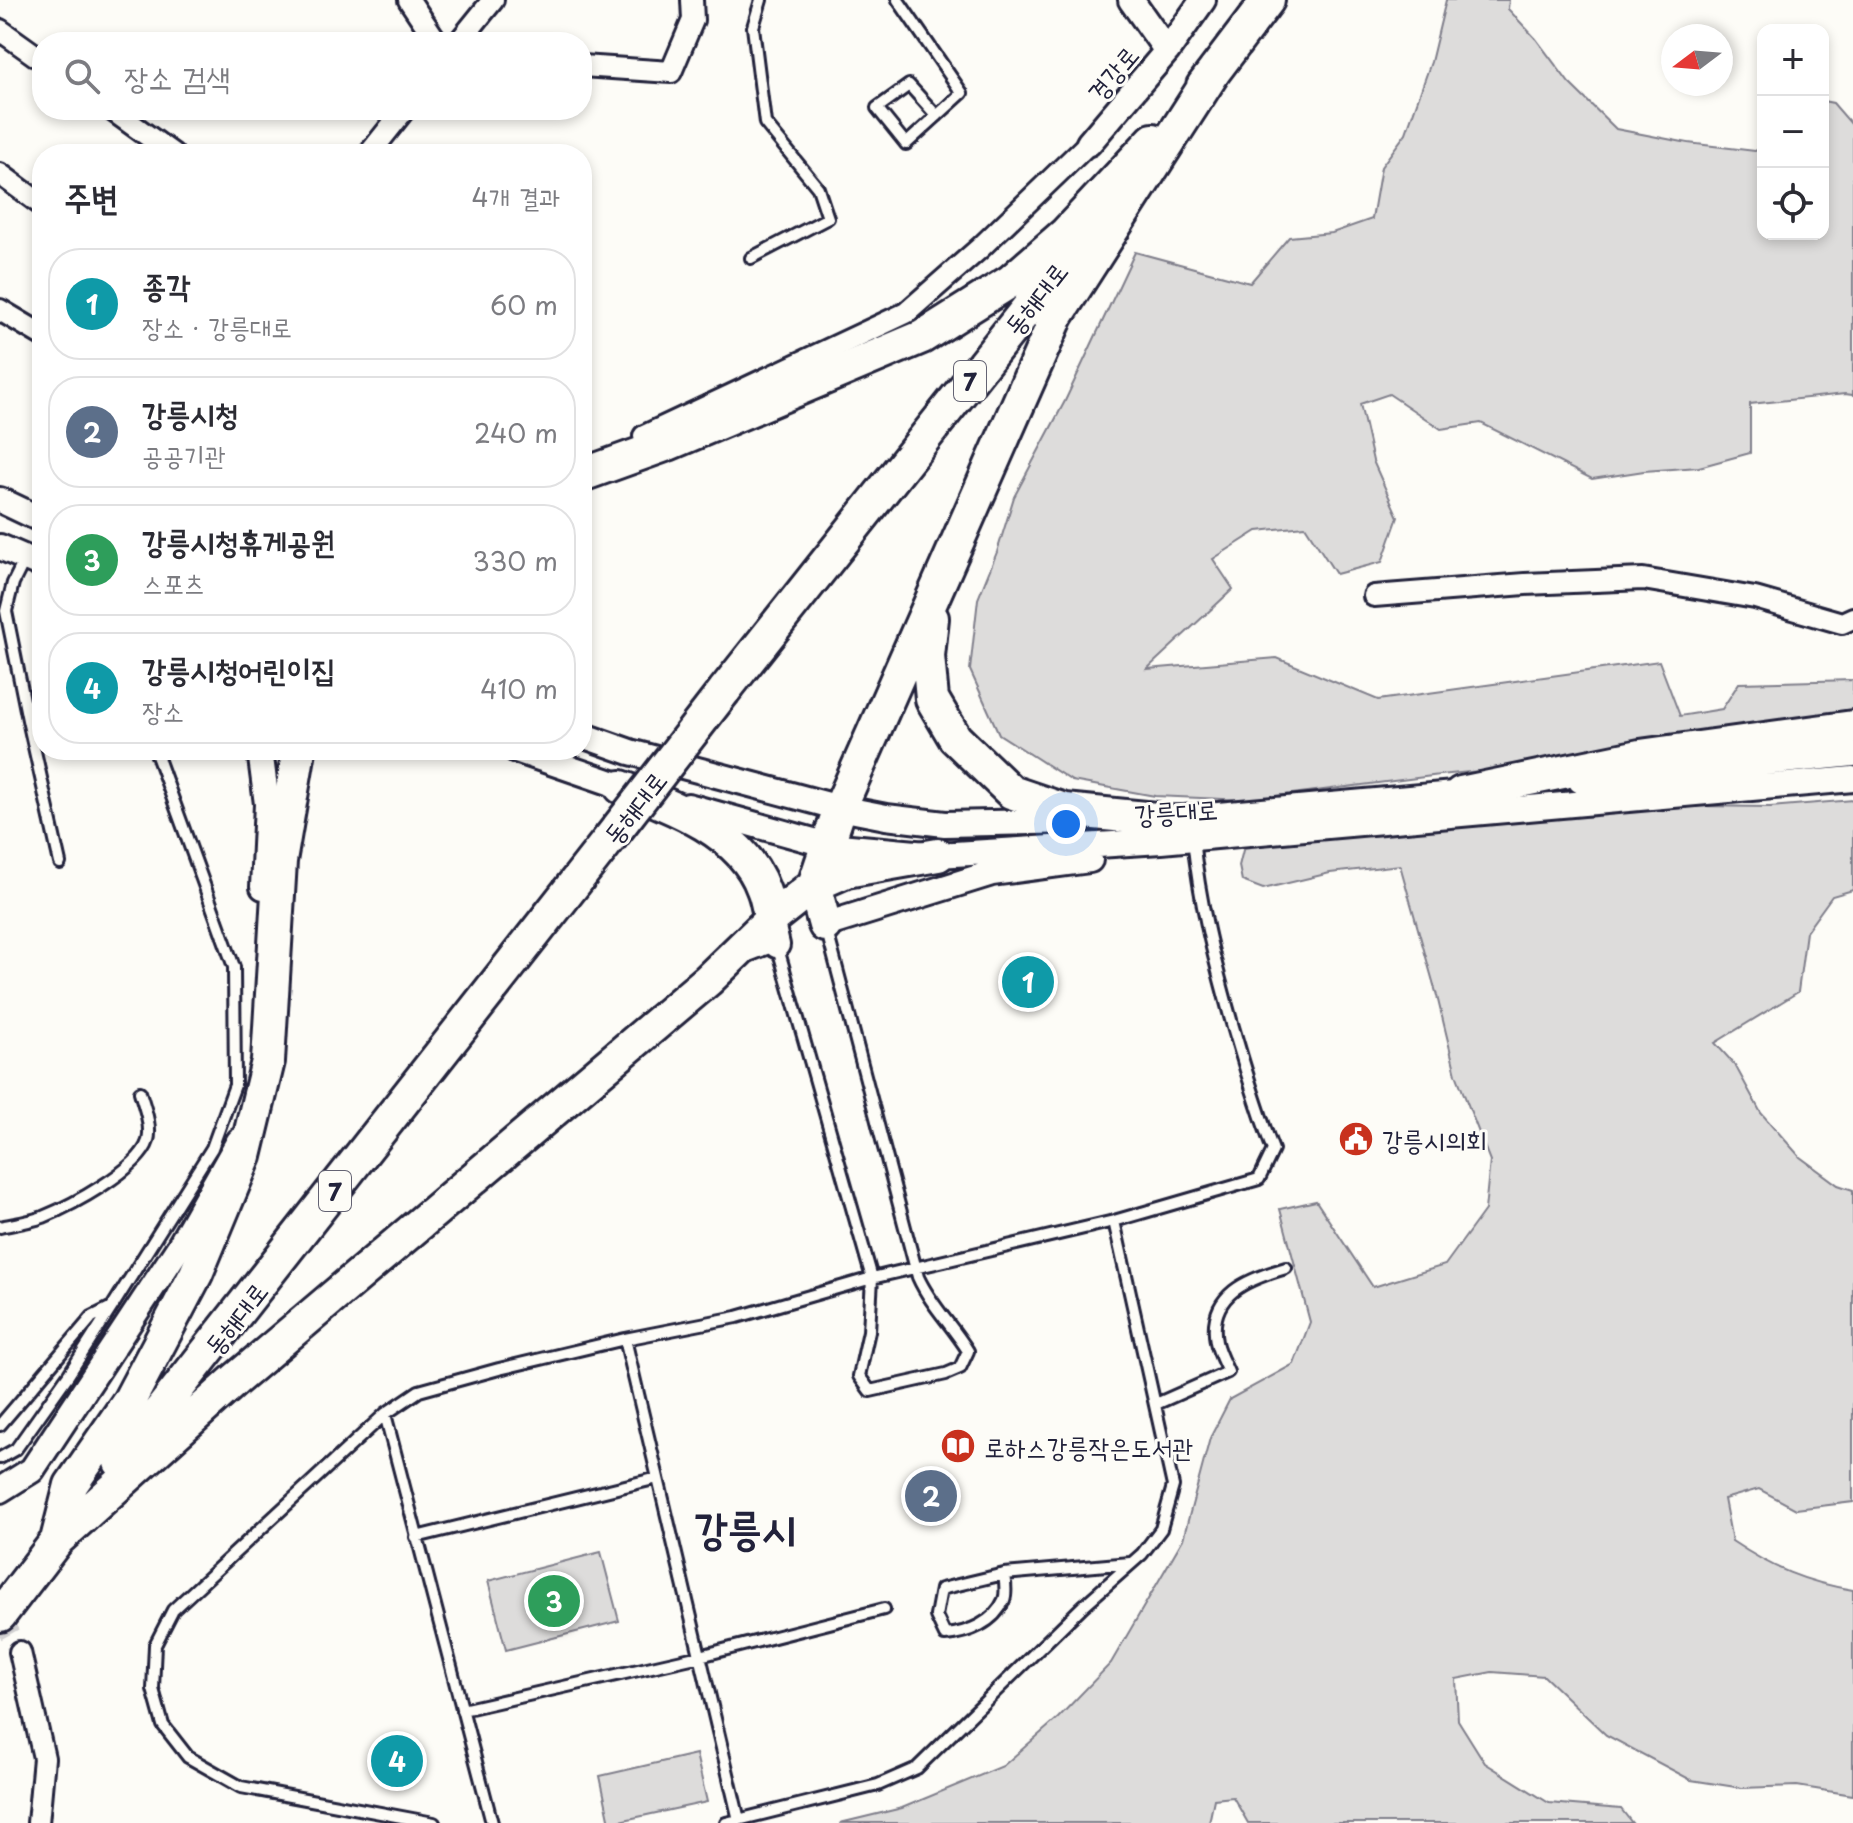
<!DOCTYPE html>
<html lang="ko">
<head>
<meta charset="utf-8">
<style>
	:root { --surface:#fff; --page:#f7f7f7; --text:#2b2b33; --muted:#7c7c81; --line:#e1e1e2; --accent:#c8321e }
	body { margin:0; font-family:"Playpen Sans","Poor Story",sans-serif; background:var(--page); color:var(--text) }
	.controls { position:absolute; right:24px; top:24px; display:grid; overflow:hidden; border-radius:16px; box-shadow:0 4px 12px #0003 }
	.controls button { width:72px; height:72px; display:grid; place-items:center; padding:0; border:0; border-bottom:2px solid var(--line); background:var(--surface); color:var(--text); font:40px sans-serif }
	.compass { position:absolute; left:1661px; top:24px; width:72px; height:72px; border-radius:50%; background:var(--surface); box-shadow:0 4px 12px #0003; rotate:254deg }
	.you { position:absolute; left:1066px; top:824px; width:28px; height:28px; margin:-20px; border:6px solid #fff; border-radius:50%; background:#1a73e8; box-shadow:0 0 0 12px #1a73e833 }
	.badge { display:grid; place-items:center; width:52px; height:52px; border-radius:50%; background:var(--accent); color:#fff; font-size:26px; font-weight:700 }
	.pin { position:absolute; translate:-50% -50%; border:4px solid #fff; box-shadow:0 2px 8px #0006 }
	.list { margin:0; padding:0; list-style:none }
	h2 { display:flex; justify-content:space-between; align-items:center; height:104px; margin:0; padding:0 32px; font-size:34px }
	h2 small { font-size:26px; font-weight:400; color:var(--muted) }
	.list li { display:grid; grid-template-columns:52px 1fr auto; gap:24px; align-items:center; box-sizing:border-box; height:112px; margin:0 16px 16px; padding:0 16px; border:2px solid var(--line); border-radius:32px }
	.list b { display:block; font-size:30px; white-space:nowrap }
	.list p { margin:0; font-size:26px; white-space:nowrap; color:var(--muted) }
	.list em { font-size:26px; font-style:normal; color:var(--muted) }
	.icon { flex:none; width:44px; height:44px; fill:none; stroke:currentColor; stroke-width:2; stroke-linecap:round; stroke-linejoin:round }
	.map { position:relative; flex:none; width:1853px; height:1823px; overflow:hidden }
	.search { position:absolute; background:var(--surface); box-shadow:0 4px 12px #0003; left:32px; top:32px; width:560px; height:88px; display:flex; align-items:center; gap:20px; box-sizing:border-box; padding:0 28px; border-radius:32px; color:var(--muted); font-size:30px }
	.panel { position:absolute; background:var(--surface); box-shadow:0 4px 12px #0003; left:32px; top:144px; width:560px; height:616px; border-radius:32px }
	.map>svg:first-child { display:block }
	.green { fill:#dddcdb; stroke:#807f8b; stroke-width:2 }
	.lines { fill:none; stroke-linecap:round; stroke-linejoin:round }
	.minor-tunnel { stroke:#d1d0d1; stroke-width:20; stroke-dasharray:20 10; stroke-linecap:butt }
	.service-casing { stroke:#22223b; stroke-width:16 }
	.minor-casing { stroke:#22223b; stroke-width:26 }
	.tertiary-casing { stroke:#22223b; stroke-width:30 }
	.primary-casing { stroke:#22223b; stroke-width:38 }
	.trunk-casing { stroke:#22223b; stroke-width:38 }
	.service { stroke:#fdfcf7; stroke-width:10 }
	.minor { stroke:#fdfcf7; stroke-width:20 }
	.tertiary { stroke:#fdfcf7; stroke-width:24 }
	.primary { stroke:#fdfcf7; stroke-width:32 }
	.trunk { stroke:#fdfcf7; stroke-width:32 }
	.primary-bridge-casing { stroke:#22223b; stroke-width:38; stroke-linecap:butt }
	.primary-bridge { stroke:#fdfcf7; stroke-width:32 }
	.labels { text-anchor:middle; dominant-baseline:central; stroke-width:6; stroke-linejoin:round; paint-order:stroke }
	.shield { fill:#fdfcf7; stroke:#646373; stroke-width:2 }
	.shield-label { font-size:24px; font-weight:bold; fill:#22223b }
	.street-label { font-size:26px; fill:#22223b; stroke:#fdfcf7 }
	.poi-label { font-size:26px; fill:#22223b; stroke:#fdfcf7; text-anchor:start }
	.town-label { font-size:42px; font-weight:bold; fill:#22223b; stroke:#fdfcf7 }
</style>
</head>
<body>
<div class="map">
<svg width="1853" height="1823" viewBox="0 0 1853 1823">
	<rect width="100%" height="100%" fill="#fdfcf7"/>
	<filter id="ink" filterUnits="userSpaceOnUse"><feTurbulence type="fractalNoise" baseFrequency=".0125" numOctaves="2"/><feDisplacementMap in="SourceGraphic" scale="16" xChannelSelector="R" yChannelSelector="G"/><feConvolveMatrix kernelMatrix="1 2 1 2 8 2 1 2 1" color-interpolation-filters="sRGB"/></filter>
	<g filter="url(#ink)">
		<path class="green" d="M1446 0H1509L1508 9 1536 39 1569 83 1616 129 1688 143 1755 151 1763 146V234H1823V101L1833 103 1853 126V395L1845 394 1750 404V453L1699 467 1644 471 1592 479 1481 423 1441 429 1389 394 1360 404 1373 461 1398 517 1382 562 1336 574 1305 526 1257 531 1213 559 1233 589 1147 669 1277 658 1378 700 1659 661 1680 716 1722 709 1739 683 1853 680V722L1739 745 1440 775 1246 800 1155 796 1072 781 999 734 970 670 978 599 997 552 1014 497 1065 401 1135 252 1250 283 1289 237 1332 233 1372 219 1381 167 1406 133 1431 62Z
			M1853 800V890L1832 896 1806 932 1798 992 1715 1043 1735 1065 1761 1113 1800 1157 1838 1185 1853 1190V1502L1796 1509 1759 1489 1724 1499 1732 1541C1772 1568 1805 1582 1853 1590V1795L1797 1786 1742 1788 1691 1780 1606 1735 1544 1676 1492 1672 1456 1679 1458 1720 1485 1763 1549 1803 1621 1809 1632 1823H1248L1233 1797 1214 1799 1209 1823H840L902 1808 1003 1766 1058 1718 1111 1663 1183 1539 1210 1438 1230 1399 1294 1364 1310 1322 1280 1209 1316 1201 1373 1287 1445 1265 1485 1210 1490 1161 1456 1074 1437 996 1400 865 1330 873 1263 889 1242 881 1239 866 1247 834 1622 805 1770 807Z
			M601 1552 619 1621 506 1650 488 1581Z
			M696 1754 707 1802 610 1823 600 1776Z"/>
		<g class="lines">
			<path class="minor-tunnel" d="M0 1617 20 1652"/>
			<g class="service-casing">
				<path id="service" d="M898 0 962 93 906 144 877 108 909 85 937 116
					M751 258 828 218 818 188 765 123 753 27 761 0
					M25 559 13 583 6 611 28 720 60 863
					M751 955 777 945 872 1278 869 1331 859 1376 870 1391 946 1374 960 1368 968 1351C952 1325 930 1304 918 1277L827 931
					M0 1227C14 1224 29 1222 43 1217 70 1206 139 1170 148 1141 152 1126 144 1106 140 1092
					M625 1339 739 1820
					M1156 1404 1228 1372C1224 1363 1218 1352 1216 1342 1207 1294 1248 1279 1286 1268
					M385 1414 492 1823
					M0 1425 92 1317 112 1307 212 1148 235 1085 234 967 155 750
					M0 1458 16 1449 69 1374 112 1307
					M416 1537 658 1478
					M1004 1574C1005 1582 1007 1593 1004 1600 994 1623 968 1633 945 1635L936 1616 941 1589 1004 1574 1130 1563
					M462 1710 700 1656 884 1609
					M434 1823 241 1787 188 1757 163 1725 153 1689 155 1645 173 1610 385 1414 419 1391 499 1369 625 1339 737 1317 872 1278 1114 1221 1259 1179 1273 1150C1256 1107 1244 1064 1231 1020 1214 959 1199 901 1193 838
					M726 1823 878 1785 917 1768 1083 1606 1142 1554 1161 1529 1173 1486 1114 1221"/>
			</g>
			<g class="minor-casing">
				<path id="minor" d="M409 0 437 42
					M0 30 42 60
					M459 42 493 0
					M582 66 671 72 693 20 692 0
					M112 110 173 154
					M369 154 404 110
					M0 174 42 205
					M0 310 42 335
					M644 436 906 313 980 248 1089 143
					M1374 596 1525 584 1643 579 1755 598 1842 623 1853 618
					M20 1652 44 1758 38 1823"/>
			</g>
			<g class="tertiary-casing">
				<path id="tertiary" d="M1131 0 1167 51
					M1089 143 1167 51 1203 0
					M0 500 42 520
					M0 547 42 565
					M582 735 630 752 840 808 886 817 945 824 1078 821
					M260 750 267 804 263 887
					M516 750 638 792
					M1581 781 1853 754
					M688 806 828 845 938 855 1161 841 1853 779
					M1138 819 1185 818 1476 792
					M771 919 777 945
					M825 925 992 873 1090 860
					M0 1490 32 1470 179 1247 239 1141"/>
			</g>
			<g class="primary-casing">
				<path id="primary" d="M1203 86 1268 0
					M582 475 668 444 922 337 1011 281 1066 233 1153 140
					M932 618 928 656 932 699 955 738 1011 792 1064 810 1156 819
					M724 691 1092 227
					M621 787C672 806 743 832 763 889 767 898 768 909 771 919
					M825 925 814 885 846 871 938 855
					M120 1462 610 838
					M57 1540 235 1380 708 980 771 919 814 885 840 808 1057 316 1215 70
					M57 1540 71 1485 129 1401 196 1274 245 1156 268 1061 280 861 299 750
					M0 1615 68 1526"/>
			</g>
			<g class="trunk-casing">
				<path id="trunk" d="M1461 793 1640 756 1853 727"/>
			</g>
			<use href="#service" class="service"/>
			<use href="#minor" class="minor"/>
			<use href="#tertiary" class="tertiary"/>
			<use href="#primary" class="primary"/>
			<use href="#trunk" class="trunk"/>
			<g class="primary-bridge-casing">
				<path id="primary-bridge" d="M610 838 724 691"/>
			</g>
			<use href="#primary-bridge" class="primary-bridge"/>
		</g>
	</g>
	<defs>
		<g id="civic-disc" transform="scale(1.8)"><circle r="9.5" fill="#c8321e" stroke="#fdfcf7"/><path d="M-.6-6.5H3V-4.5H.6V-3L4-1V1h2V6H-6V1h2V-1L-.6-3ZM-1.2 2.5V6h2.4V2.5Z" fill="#fff"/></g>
		<g id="library-disc" transform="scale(1.8)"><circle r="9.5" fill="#c8321e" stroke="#fdfcf7"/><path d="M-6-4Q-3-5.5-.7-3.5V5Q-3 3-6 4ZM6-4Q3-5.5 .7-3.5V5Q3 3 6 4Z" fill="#fff"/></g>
	</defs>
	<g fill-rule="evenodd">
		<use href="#civic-disc" x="1356" y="1139"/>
		<use href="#library-disc" x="958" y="1446"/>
	</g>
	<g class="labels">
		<g class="shield">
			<rect x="954" y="361" width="32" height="40" rx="6"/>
			<rect x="319" y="1171" width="32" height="40" rx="6"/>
		</g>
		<g class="shield-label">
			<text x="970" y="381">7</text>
			<text x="335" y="1191">7</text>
		</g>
		<g class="street-label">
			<text transform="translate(1112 73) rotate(-50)">경강로</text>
			<text transform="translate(1035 298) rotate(-52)">동해대로</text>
			<text transform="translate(634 807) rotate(-52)">동해대로</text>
			<text transform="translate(1176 811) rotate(-4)">강릉대로</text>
			<text transform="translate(235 1318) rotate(-52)">동해대로</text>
		</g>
		<g class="poi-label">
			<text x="1382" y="1139">강릉시의회</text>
			<text x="984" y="1446">로하스강릉작은도서관</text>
		</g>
		<g class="town-label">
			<text x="745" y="1526">강릉시</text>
		</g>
	</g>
</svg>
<div class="controls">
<button>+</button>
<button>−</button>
<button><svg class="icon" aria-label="locate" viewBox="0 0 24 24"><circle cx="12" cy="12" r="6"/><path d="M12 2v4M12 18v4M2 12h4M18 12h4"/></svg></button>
</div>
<svg class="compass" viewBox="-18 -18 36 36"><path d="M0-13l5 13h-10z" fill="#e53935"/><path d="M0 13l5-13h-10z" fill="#7c7c81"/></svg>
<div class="you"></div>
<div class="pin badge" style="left:1028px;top:982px;background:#0f9aa8">1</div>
<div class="pin badge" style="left:931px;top:1496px;background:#5c6f8a">2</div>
<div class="pin badge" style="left:554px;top:1601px;background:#2e9e5b">3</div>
<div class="pin badge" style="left:397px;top:1761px;background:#0f9aa8">4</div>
<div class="search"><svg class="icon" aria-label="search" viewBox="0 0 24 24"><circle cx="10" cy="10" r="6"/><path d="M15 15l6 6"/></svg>장소 검색</div>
<section class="panel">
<h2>주변<small>4개 결과</small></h2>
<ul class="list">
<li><span class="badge" style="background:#0f9aa8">1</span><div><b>종각</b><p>장소 · 강릉대로</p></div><em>60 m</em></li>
<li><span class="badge" style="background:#5c6f8a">2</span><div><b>강릉시청</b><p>공공기관</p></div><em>240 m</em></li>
<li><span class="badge" style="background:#2e9e5b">3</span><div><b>강릉시청휴게공원</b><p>스포츠</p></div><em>330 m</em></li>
<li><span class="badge" style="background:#0f9aa8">4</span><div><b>강릉시청어린이집</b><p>장소</p></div><em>410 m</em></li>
</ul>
</section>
</div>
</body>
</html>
